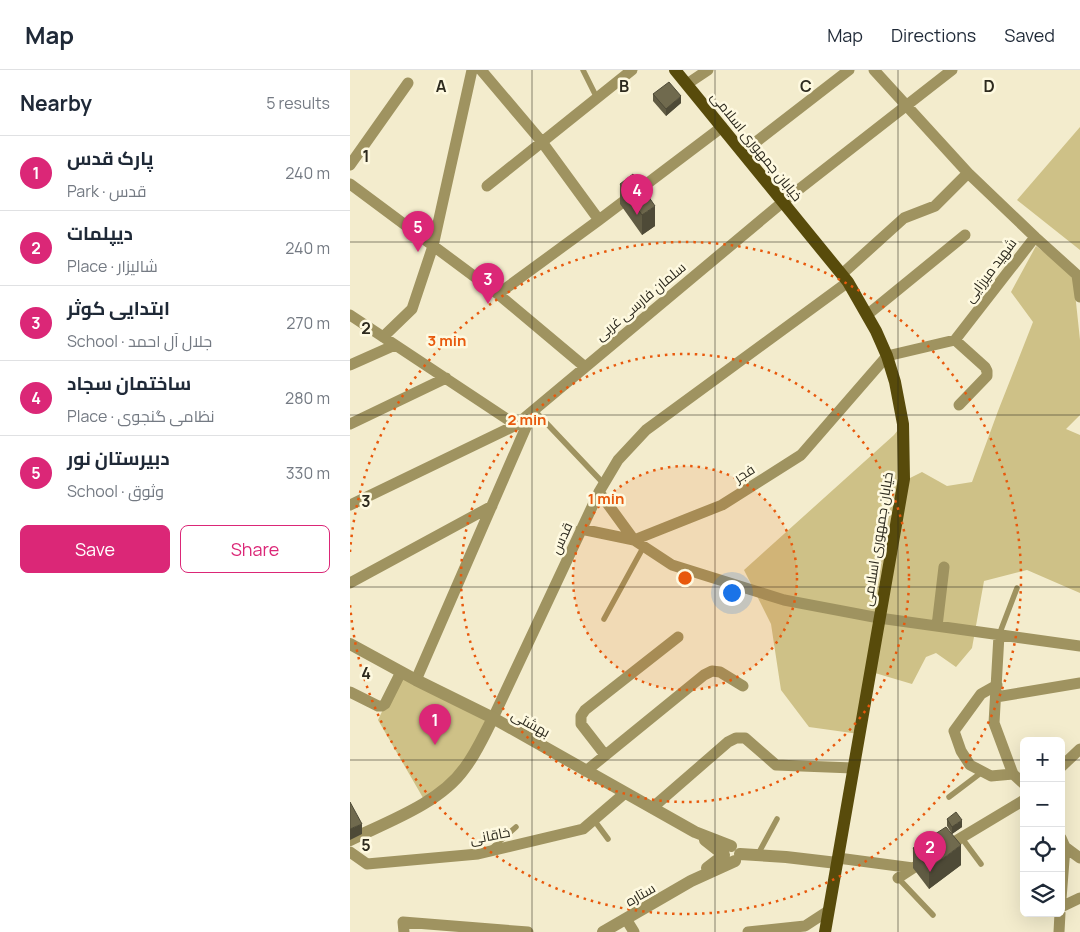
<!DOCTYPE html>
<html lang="en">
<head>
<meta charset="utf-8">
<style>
	:root { --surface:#fff; --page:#f6f6f7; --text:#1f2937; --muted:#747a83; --line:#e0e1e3; --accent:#db2777 }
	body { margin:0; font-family:Manrope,Cairo,sans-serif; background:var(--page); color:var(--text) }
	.controls { position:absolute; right:15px; bottom:15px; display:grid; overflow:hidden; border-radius:8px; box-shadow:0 5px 20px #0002 }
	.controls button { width:45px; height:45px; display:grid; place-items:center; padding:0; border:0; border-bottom:1px solid var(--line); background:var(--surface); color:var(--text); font:25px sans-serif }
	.you { position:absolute; left:381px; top:522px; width:18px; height:18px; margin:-12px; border:4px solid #fff; border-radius:50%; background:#1a73e8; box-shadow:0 0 0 8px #1a73e833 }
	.badge { display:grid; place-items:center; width:32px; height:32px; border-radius:50%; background:var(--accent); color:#fff; font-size:16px; font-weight:700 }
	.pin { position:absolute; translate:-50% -41px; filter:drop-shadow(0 1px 2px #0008) }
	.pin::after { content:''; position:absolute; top:26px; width:18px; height:15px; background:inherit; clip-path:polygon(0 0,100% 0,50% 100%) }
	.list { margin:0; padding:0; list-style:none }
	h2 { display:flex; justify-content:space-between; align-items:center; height:65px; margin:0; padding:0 20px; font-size:21px }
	h2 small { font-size:16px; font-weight:400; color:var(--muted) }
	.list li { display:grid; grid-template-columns:32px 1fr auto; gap:15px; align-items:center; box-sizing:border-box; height:75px; padding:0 20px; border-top:1px solid var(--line) }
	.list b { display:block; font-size:19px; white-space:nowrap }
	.list p { margin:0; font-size:16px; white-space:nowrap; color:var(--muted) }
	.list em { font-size:16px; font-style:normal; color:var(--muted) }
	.actions { display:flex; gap:10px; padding:15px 20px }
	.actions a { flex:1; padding:11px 0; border:1px solid var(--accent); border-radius:8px; text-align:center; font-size:18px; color:var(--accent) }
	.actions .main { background:var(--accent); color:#fff }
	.icon { flex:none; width:28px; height:28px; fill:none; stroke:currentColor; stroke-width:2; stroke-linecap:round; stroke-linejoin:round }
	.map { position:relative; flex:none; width:730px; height:862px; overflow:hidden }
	header { display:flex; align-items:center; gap:30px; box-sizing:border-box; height:70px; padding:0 25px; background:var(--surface); border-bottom:1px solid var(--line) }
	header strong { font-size:24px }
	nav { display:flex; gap:28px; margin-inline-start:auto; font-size:18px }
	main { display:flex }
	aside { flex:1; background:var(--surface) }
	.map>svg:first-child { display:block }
	.green { fill:#cec187 }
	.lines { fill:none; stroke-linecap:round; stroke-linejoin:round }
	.service { stroke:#9f9360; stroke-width:5.5 }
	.minor { stroke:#9f9360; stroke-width:11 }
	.tertiary { stroke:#9f9360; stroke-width:12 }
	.primary { stroke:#584b0b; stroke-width:12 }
	.wall { fill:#605b43 }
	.shaded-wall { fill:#4e4a37 }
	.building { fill:#706a4e; stroke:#4e4a37 }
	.grid { fill:none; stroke:#2d2a1e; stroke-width:1; stroke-opacity:0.55 }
	.ring { fill:none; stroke:#e8590c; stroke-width:2.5; stroke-dasharray:2.5 5 }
	.labels { text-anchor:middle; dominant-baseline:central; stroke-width:5; stroke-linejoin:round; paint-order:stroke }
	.street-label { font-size:14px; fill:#2d2a1e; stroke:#fef9e0 }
	.grid-label { font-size:16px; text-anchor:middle; font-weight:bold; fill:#2d2a1e; stroke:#fef9e0; stroke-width:5; stroke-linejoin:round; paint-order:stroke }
	.centre { fill:#e8590c; stroke:#fef9e0; stroke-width:2.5 }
	.ring-label { font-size:15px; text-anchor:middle; font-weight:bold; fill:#e8590c; stroke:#fef9e0; stroke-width:5; stroke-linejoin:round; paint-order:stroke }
</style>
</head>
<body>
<header>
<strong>Map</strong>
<nav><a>Map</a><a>Directions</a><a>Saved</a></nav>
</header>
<main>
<aside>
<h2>Nearby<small>5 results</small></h2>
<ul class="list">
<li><span class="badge">1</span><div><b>پارک قدس</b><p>Park · قدس</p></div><em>240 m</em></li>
<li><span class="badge">2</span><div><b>دیپلمات</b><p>Place · شالیزار</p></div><em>240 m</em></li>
<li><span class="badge">3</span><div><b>ابتدایی کوثر</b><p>School · جلال آل احمد</p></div><em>270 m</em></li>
<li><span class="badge">4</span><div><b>ساختمان سجاد</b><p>Place · نظامی گنجوی</p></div><em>280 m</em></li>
<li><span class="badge">5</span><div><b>دبیرستان نور</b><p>School · وثوق</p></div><em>330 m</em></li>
</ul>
<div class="actions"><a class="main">Save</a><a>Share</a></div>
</aside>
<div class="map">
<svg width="730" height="862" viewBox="0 0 730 862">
	<rect width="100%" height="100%" fill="#f3eccd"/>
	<path class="green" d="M730 57V180L667 130Z
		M686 176 723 204 730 270V345L716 359 730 365V523L677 500 634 511 622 578 606 597 586 583 576 587 562 614 525 603 558 409 572 402 597 416 622 412 648 341 683 252 661 222Z
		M552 355 553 409 509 664 459 657 431 620 421 554 394 500 544 365Z
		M51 602 143 648 114 699 76 733 28 650Z"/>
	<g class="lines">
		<path class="service" d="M233 0 247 28
			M184 340 254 414
			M254 549 294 476
			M649 565 667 518
			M599 727 632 702
			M244 750 258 769
			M611 767 631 794
			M142 778 166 757
			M407 786 427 749
			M548 808 583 845"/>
		<path class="minor" d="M131 0 192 72 249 150
			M337 14 358 0
			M393 82 499 0
			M0 95 58 13
			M0 114 148 224 235 297
			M137 116 282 0
			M685 167 727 205 730 227
			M492 204 554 148 585 136 618 103
			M148 224 249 150 372 57
			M0 245 166 355
			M517 245 615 165
			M33 267 62 239 83 176 122 0
			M605 270 635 297 637 301V306L609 335
			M0 295 45 275
			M0 354 96 308
			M249 422 284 470
			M0 435 166 355 434 131 602 0
			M231 459 284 470 322 495 434 530 529 548 730 576
			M284 470 372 435 451 385 537 286 605 270 685 167 618 103 524 0
			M0 513 142 436
			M587 556 594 497
			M649 565 644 653 663 704 674 714
			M66 610 183 341
			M647 615 631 624 604 661 611 681 620 695 641 706 663 704
			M0 622 28 636H32L35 634 51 602
			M646 627 730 613
			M143 648 249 422 268 390 296 360 498 212
			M255 685 231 654V646L235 640 328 567
			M711 697 730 679
			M236 701 354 605 362 601 370 602 393 616
			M302 738 378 672 386 668H395L426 695 503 698
			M711 768 715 777 730 788
			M594 778 674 730
			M0 782 17 794 128 784 233 759 275 723
			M488 788 563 798
			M548 808 574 791
			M711 829 715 777
			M711 837 730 828
			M276 849 284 862
			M54 862 53 852 178 862
			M398 862 455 856 478 841
			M709 862 710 843"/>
		<path class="tertiary" d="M0 574 66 610 143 648 345 762 381 776
			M0 770C37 752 90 733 114 699 126 684 134 665 143 648
			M355 770 374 785 357 798
			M390 784 436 787 487 793
			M253 862 341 811 385 791"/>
		<path class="primary" d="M325 0 498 212 526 261 537 286 545 312 553 354 554 409 475 862"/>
	</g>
	<path class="wall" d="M303 24 331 33 316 46 303 31Z
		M270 114 305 156 292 165 270 134Z
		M597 749 612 757 602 764 597 756Z
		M563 778 611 795 579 819 563 798Z"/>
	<path class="shaded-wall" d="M331 26V33L316 46V39Z
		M305 136V156L292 165V145Z
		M612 750V757L602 764V757Z
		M12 754V764L0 770V759Z
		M611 775V795L579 819V799Z"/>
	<path class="building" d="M319 12 331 26 316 39 303 24Z
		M283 104 305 136 292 145 270 114Z
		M0 732 12 754 0 759Z
		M606 742 612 750 602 757 597 749Z
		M596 757 611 775 579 799 563 778Z"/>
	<path class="grid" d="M182 0V862M365 0V862M548 0V862M0 172H730M0 345H730M0 517H730M0 690H674M711 690H730"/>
	<circle cx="335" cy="508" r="112" fill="#e8590c" fill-opacity=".12"/>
	<g class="ring">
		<circle cx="335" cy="508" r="112"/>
		<circle cx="335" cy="508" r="224"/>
		<path d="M0 482A336 336 0 1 1 0 534"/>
	</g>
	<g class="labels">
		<g class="street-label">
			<text transform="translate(407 76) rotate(51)">خیابان جمهوری اسلامی</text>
			<text transform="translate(640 200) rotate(-53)">شهید میرزایی</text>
			<text transform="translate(290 231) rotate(-40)">سلمان فارسی غربی</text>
			<text transform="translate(394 403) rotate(-32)">فجر</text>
			<text transform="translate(211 468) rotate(-65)">قدس</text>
			<text transform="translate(527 469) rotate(-81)">خیابان جمهوری اسلامی</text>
			<text transform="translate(181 653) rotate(29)">بهشتی</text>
			<text transform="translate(140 765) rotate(-11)">خاقانی</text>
			<text transform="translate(290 824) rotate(-30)">ستاره</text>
		</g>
	</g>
	<g class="grid-label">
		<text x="91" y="22">A</text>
		<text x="274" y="22">B</text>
		<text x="456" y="22">C</text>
		<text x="639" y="22">D</text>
		<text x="16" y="92">1</text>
		<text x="16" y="264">2</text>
		<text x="16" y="437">3</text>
		<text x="16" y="609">4</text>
		<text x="16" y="781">5</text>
	</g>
	<circle cx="335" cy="508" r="8" class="centre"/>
	<g class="ring-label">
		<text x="97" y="276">3 min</text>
		<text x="177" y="355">2 min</text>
		<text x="256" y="434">1 min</text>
	</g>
</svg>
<div class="controls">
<button>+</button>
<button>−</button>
<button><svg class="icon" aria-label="locate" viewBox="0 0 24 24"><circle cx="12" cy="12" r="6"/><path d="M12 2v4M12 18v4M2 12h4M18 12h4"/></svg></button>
<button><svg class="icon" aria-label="layers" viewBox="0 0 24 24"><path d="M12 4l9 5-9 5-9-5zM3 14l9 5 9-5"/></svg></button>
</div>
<div class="you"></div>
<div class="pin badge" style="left:85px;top:675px">1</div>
<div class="pin badge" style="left:580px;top:802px">2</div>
<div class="pin badge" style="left:138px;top:234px">3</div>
<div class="pin badge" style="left:287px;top:145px">4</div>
<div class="pin badge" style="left:68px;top:182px">5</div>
</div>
</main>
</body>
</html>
